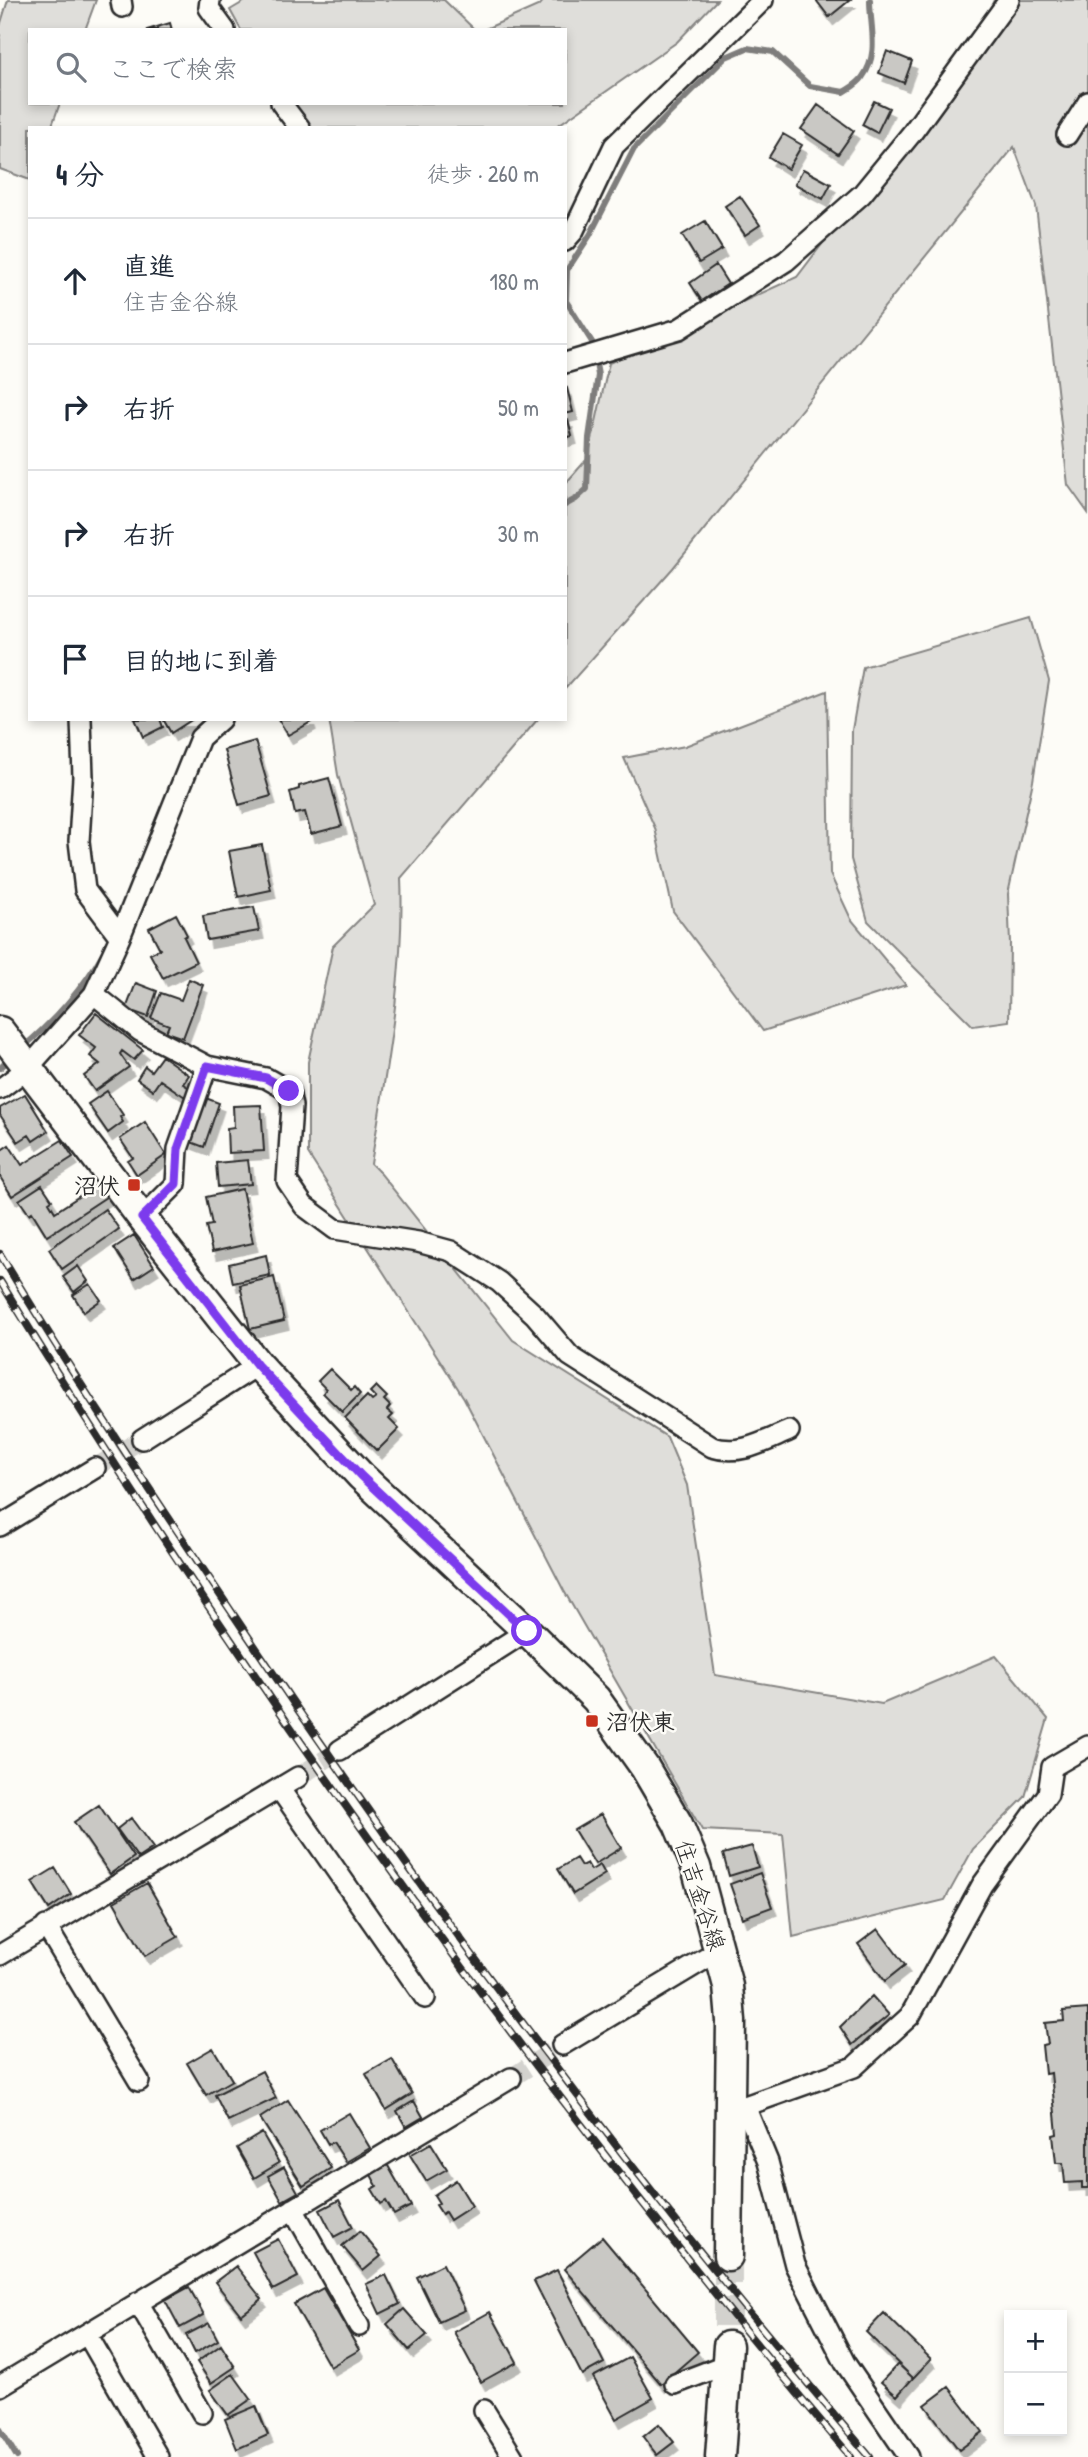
<!DOCTYPE html>
<html lang="ja">
<head>
<meta charset="utf-8">
<style>
	:root { --surface:#fff; --page:#f6f6f7; --text:#1f2937; --muted:#747a83; --line:#e0e1e3 }
	body { margin:0; font-family:"Patrick Hand","Klee One",sans-serif; background:var(--page); color:var(--text) }
	.controls { position:absolute; right:21px; bottom:21px; display:grid; overflow:hidden; border-radius:0px; box-shadow:0 4px 10px #0003 }
	.controls button { width:63px; height:63px; display:grid; place-items:center; padding:0; border:0; border-bottom:2px solid var(--line); background:var(--surface); color:var(--text); font:35px sans-serif }
	.stop { position:absolute; width:21px; height:21px; margin:-16px; border:5px solid #7c3aed; border-radius:50%; background:#fff }
	.stop.end { background:#7c3aed; border-color:#fff; box-shadow:0 2px 7px #0008 }
	.list { margin:0; padding:0; list-style:none }
	h2 { display:flex; justify-content:space-between; align-items:center; height:91px; margin:0; padding:0 28px; font-size:30px }
	h2 small { font-size:23px; font-weight:400; color:var(--muted) }
	.list li { display:grid; grid-template-columns:46px 1fr auto; gap:21px; align-items:center; box-sizing:border-box; height:126px; padding:0 28px; border-top:2px solid var(--line) }
	.list b { display:block; font-size:26px; white-space:nowrap }
	.list p { margin:0; font-size:23px; white-space:nowrap; color:var(--muted) }
	.list em { font-size:23px; font-style:normal; color:var(--muted) }
	.icon { flex:none; width:38px; height:38px; fill:none; stroke:currentColor; stroke-width:2; stroke-linecap:round; stroke-linejoin:round }
	.map { position:relative; flex:none; width:1088px; height:2457px; overflow:hidden }
	.search { position:absolute; background:var(--surface); box-shadow:0 4px 10px #0003; left:28px; top:28px; width:539px; height:77px; display:flex; align-items:center; gap:18px; box-sizing:border-box; padding:0 24px; border-radius:0px; color:var(--muted); font-size:26px }
	.panel { position:absolute; background:var(--surface); box-shadow:0 4px 10px #0003; left:28px; top:126px; width:539px; height:595px; border-radius:0px }
	.map>svg:first-child { display:block }
	.green { fill:#dfdeda; stroke:#858482; stroke-width:2 }
	.lines { fill:none; stroke-linecap:round; stroke-linejoin:round }
	.stream { stroke:#7e7d7b; stroke-width:6 }
	.building { fill:#c9c8c4; stroke:#2b2b2b; stroke-width:2; filter:url(#shadow) }
	.minor-tunnel { stroke:#d3d2ce; stroke-width:19; stroke-dasharray:19 10; stroke-linecap:butt }
	.secondary-tunnel { stroke:#d3d2ce; stroke-width:28; stroke-dasharray:28 14; stroke-linecap:butt }
	.minor-casing { stroke:#2b2b2b; stroke-width:24 }
	.secondary-casing { stroke:#2b2b2b; stroke-width:33 }
	.minor { stroke:#fdfcf7; stroke-width:19 }
	.secondary { stroke:#fdfcf7; stroke-width:28 }
	.rail-casing { stroke:#2b2b2b; stroke-width:8 }
	.rail { stroke:#fdfcf7; stroke-width:5; stroke-dasharray:16; stroke-linecap:butt }
	.route { stroke:#7c3aed; stroke-width:9 }
	.poi-dot { fill:#c8321e; stroke:#fdfcf7; stroke-width:2.5 }
	.labels { text-anchor:middle; dominant-baseline:central; stroke-width:5; stroke-linejoin:round; paint-order:stroke }
	.poi-label { font-size:23px; font-weight:bold; fill:#2b2b2b; stroke:#fdfcf7; text-anchor:end }
	.street-label { font-size:23px; fill:#2b2b2b; stroke:#fdfcf7 }
</style>
</head>
<body>
<div class="map">
<svg width="1088" height="2457" viewBox="0 0 1088 2457">
	<defs>
		<filter id="shadow"><feDropShadow dx="4.5" dy="8" stdDeviation="0" flood-color="#0004"/></filter>
	</defs>
	<rect width="100%" height="100%" fill="#fdfcf7"/>
	<filter id="ink" filterUnits="userSpaceOnUse"><feTurbulence type="fractalNoise" baseFrequency=".0143" numOctaves="2"/><feDisplacementMap in="SourceGraphic" scale="14" xChannelSelector="R" yChannelSelector="G"/><feConvolveMatrix kernelMatrix="1 2 1 2 8 2 1 2 1" color-interpolation-filters="sRGB"/></filter>
	<g filter="url(#ink)">
		<path class="green" d="M8 0H96L85 30H30V103H60L51 128H30V180L0 169V26Z
			M247 0H444L475 30H241L230 10Z
			M544 0H717L677 42 554 128H297L282 103H565V30H483L540 5Z
			M994 0H1088V513L1068 485 1036 206 1014 147 673 568 565 689V484L588 458 609 363 797 277 973 46Z
			M1031 618 1049 681 1033 781 1008 894 1010 943 1009 1021 973 1026 868 921 851 859 852 730 863 667Z
			M827 691 830 874 851 919 906 985 763 1031 673 911 655 828 624 758 685 746Z
			M329 719H538L401 878C405 974 386 1070 371 1164L381 1174 513 1340 667 1437 687 1485 715 1675 882 1704 996 1656 1048 1719 1025 1797 973 1849 945 1900 793 1937 783 1834 702 1830 564 1591 464 1398 308 1154V1062L333 946 374 905 338 775Z"/>
		<g class="lines">
			<path class="stream" d="M565 505 576 499 587 489 589 438 598 375 592 342 566 301 567 270 590 235 634 149 726 57 747 48 773 52 810 86 844 92C850 88 858 84 862 78 880 54 870 27 870 0
				M22 1048C52 1023 85 987 103 953
				M0 1068 11 1058
				M0 2429 17 2457"/>
		</g>
		<path class="building" d="M816 0H850L829 17Z
			M170 23 172 30H147Z
			M887 51 912 61 904 83 879 73Z
			M874 101 889 108 877 133 862 125Z
			M818 105 854 131 838 154 801 129Z
			M783 134 802 145 788 169 769 157Z
			M803 169 831 184 823 199 795 184Z
			M740 196 760 225 745 235 725 206Z
			M705 221 722 249 699 263 682 235Z
			M716 265 728 284 702 301 690 283Z
			M567 388 573 412 565 414V389Z
			M568 420 572 436 565 438V421Z
			M135 719H160L163 727 143 737Z
			M163 719H193L171 733Z
			M278 719H310L311 722 288 735Z
			M255 741 271 796 239 805 224 750Z
			M329 778 342 826 311 834 305 812 295 814 290 792 299 789V786Z
			M262 845 271 890 238 897 229 851Z
			M254 907 259 931 207 940 203 916Z
			M176 914 187 935 184 937 196 962 163 978 150 954 160 949 149 928Z
			M189 979 203 985 183 1038 166 1032 169 1025 151 1018 161 993 181 1000Z
			M136 983 157 991 148 1017 126 1009Z
			M96 1013 143 1050 134 1060 122 1051 120 1054 129 1067 95 1091 84 1076 100 1064 90 1056 96 1048 79 1035Z
			M162 1056 189 1075 183 1084 191 1089 185 1097 160 1080 153 1090 137 1079 145 1066 151 1071Z
			M107 1091 123 1115 120 1117 123 1122 108 1133 88 1104Z
			M25 1094 48 1131 33 1141 29 1135 18 1142 0 1115V1108Z
			M203 1097 219 1103 204 1147 188 1141Z
			M261 1105 264 1151 228 1153 227 1128 234 1127 233 1106Z
			M145 1122 166 1155 137 1175 128 1161 133 1158 120 1139Z
			M62 1140 73 1157 12 1196 0 1177V1151L9 1145 22 1165Z
			M248 1160 251 1184 218 1187 216 1163Z
			M101 1182 109 1195 47 1236 32 1212 29 1214 19 1200 42 1185 52 1200 49 1202 55 1212Z
			M242 1189 253 1243 212 1252 206 1226 212 1225 206 1197Z
			M105 1209 119 1229 62 1269 49 1249Z
			M134 1235 154 1266 134 1279 114 1248Z
			M266 1255 270 1275 233 1283 229 1264Z
			M78 1266 88 1281 74 1292 63 1277Z
			M274 1277 284 1321 250 1329 240 1285Z
			M90 1284 101 1300 84 1312 73 1295Z
			M330 1369 351 1390 354 1387 360 1394 342 1412 323 1393 326 1389 318 1381Z
			M376 1386 387 1397 384 1400 390 1406 387 1410 393 1415 389 1419 399 1429 377 1451 345 1418 367 1396 372 1401 376 1398 370 1392Z
			M99 1805 134 1857 110 1874 74 1822Z
			M601 1814 621 1848 595 1864 574 1830Z
			M131 1818 153 1848 138 1858 117 1829Z
			M752 1846 758 1867 729 1876 723 1854Z
			M576 1858 581 1866 587 1863 591 1870 600 1865 605 1874 573 1894 558 1869Z
			M55 1868 71 1894 49 1909 32 1882Z
			M760 1873 772 1907 742 1918 730 1884Z
			M147 1883 178 1937 145 1956 114 1902Z
			M878 1929 905 1965 885 1981 858 1944Z
			M872 1996 889 2015 852 2045 840 2027Z
			M1088 2009V2188H1082V2182L1065 2183 1063 2163H1056L1053 2135 1057 2134 1051 2073 1045 2074 1042 2045 1048 2044 1045 2023 1064 2021 1063 2011Z
			M213 2048 232 2080 206 2095 187 2063Z
			M392 2059 412 2094 386 2110 366 2074Z
			M262 2071 276 2098 228 2121 215 2095Z
			M288 2100 331 2168 303 2186 260 2118Z
			M414 2101 423 2117 406 2127 397 2111Z
			M349 2113 370 2148 346 2162 333 2142 328 2144 320 2130Z
			M262 2133 279 2163 254 2178 237 2148Z
			M431 2143 447 2169 426 2181 410 2155Z
			M387 2164 411 2206 394 2215 386 2201 381 2204 372 2189 377 2186 370 2173Z
			M284 2167 298 2192 282 2201 268 2176Z
			M456 2180 472 2206 450 2220 445 2212 442 2214 436 2205 439 2203 434 2195Z
			M339 2200 353 2227 334 2237 320 2210Z
			M360 2231 381 2256 363 2271 342 2246Z
			M602 2237 698 2352 661 2384 564 2269Z
			M278 2239 298 2277 273 2290 253 2252Z
			M443 2264 465 2310 439 2322 417 2277Z
			M236 2266 262 2299 241 2315 215 2282Z
			M557 2270 604 2363 582 2375 534 2281Z
			M386 2275 400 2304 380 2314 366 2284Z
			M189 2287 204 2315 180 2328 165 2300Z
			M323 2288 359 2350 330 2367 294 2304Z
			M404 2309 427 2335 409 2350 387 2324Z
			M490 2312 517 2362 481 2382 454 2332Z
			M884 2313 931 2359 913 2378 866 2332Z
			M209 2323 218 2340 195 2353 186 2335Z
			M221 2345 235 2367 211 2383 197 2362Z
			M630 2357 653 2398 616 2419 593 2377Z
			M898 2364 913 2378 897 2396 881 2382Z
			M233 2374 251 2399 228 2415 210 2390Z
			M949 2387 983 2432 959 2450 925 2405Z
			M256 2406 268 2435 237 2449 225 2419Z
			M659 2424 674 2442 657 2455 643 2437Z"/>
		<g class="lines">
			<path class="minor-tunnel" d="M95 1468 142 1439
				M298 1777 340 1750
				M511 2078 562 2045"/>
			<path class="secondary-tunnel" d="M728 2256V2346"/>
			<g class="minor-casing">
				<path id="minor" d="M121 0 122 7
					M210 0 209 8 225 30
					M281 103 300 128
					M1067 135 1088 102
					M565 241 573 232 614 146 763 0
					M565 363 679 329 786 261 862 194 912 133 1009 0
					M81 719 83 777 79 841 85 890 120 937
					M94 994 140 1031 207 1066
					M0 1089 28 1068 94 994 120 937 200 738 221 719
					M142 1218 176 1184 178 1149 207 1066 266 1078 289 1091 292 1106 287 1181 304 1206 335 1229 418 1242 451 1251 499 1282 535 1315 570 1356 712 1447C740 1456 763 1442 789 1431
					M142 1439 258 1365
					M0 1526 95 1468
					M340 1750 527 1631
					M279 1788 425 1998
					M46 1926 139 2081
					M0 1955 298 1777
					M562 2045 720 1950
					M735 2106H745L768 2162 795 2265 845 2363 909 2457
					M745 2106 854 2067 910 2016 982 1885 1048 1794 1052 1767 1088 1746
					M293 2209 359 2326
					M138 2302 202 2413
					M87 2334 158 2457
					M675 2384 727 2364
					M0 2386 511 2078
					M484 2410 513 2457"/>
			</g>
			<g class="secondary-casing">
				<path id="secondary" d="M0 1031 142 1218 258 1365 361 1476 527 1631 596 1699 645 1768 678 1824 696 1867 728 1986 731 2021 728 2256
					M720 2457 728 2346"/>
			</g>
			<use href="#minor" class="minor"/>
			<use href="#secondary" class="secondary"/>
			<g class="rail-casing">
				<path id="rail" d="M0 1254C72 1374 149 1489 227 1605 425 1901 639 2187 870 2457
					M0 1281C253 1694 537 2088 851 2457"/>
			</g>
			<use href="#rail" class="rail"/>
		</g>
	</g>
	<g class="lines" filter="url(#ink)">
		<path class="route" d="M289 1091 266 1078 207 1066 178 1149 176 1184 142 1218 257 1365 361 1476 527 1631"/>
	</g>
	<g class="poi-dot">
		<rect x="127" y="1178" width="14" height="14" rx="3.5"/>
		<rect x="585" y="1714" width="14" height="14" rx="3.5"/>
	</g>
	<g class="labels">
		<g class="poi-label">
			<text x="120" y="1185">沼伏</text>
			<text x="606" y="1721" text-anchor="start">沼伏東</text>
		</g>
		<g class="street-label">
			<text transform="translate(701 1895) rotate(72)">住吉金谷線</text>
		</g>
	</g>
</svg>
<div class="controls">
<button>+</button>
<button>−</button>
</div>
<div class="stop" style="left:527px;top:1631px"></div>
<div class="stop end" style="left:289px;top:1091px"></div>
<div class="search"><svg class="icon" aria-label="search" viewBox="0 0 24 24"><circle cx="10" cy="10" r="6"/><path d="M15 15l6 6"/></svg>ここで検索</div>
<section class="panel">
<h2>4 分<small>徒歩 · 260 m</small></h2>
<ul class="list">
<li><svg class="icon" aria-label="ahead" viewBox="0 0 24 24"><path d="M12 20V5M6 11l6-6 6 6"/></svg><div><b>直進</b><p>住吉金谷線</p></div><em>180 m</em></li>
<li><svg class="icon" aria-label="right" viewBox="0 0 24 24"><path d="M7 20v-9h11M14 6l5 5-5 5"/></svg><div><b>右折</b></div><em>50 m</em></li>
<li><svg class="icon" aria-label="right" viewBox="0 0 24 24"><path d="M7 20v-9h11M14 6l5 5-5 5"/></svg><div><b>右折</b></div><em>30 m</em></li>
<li><svg class="icon" aria-label="arrive" viewBox="0 0 24 24"><path d="M6 21V4h12l-3 4 3 4H6"/></svg><div><b>目的地に到着</b></div></li>
</ul>
</section>
</div>
</body>
</html>
